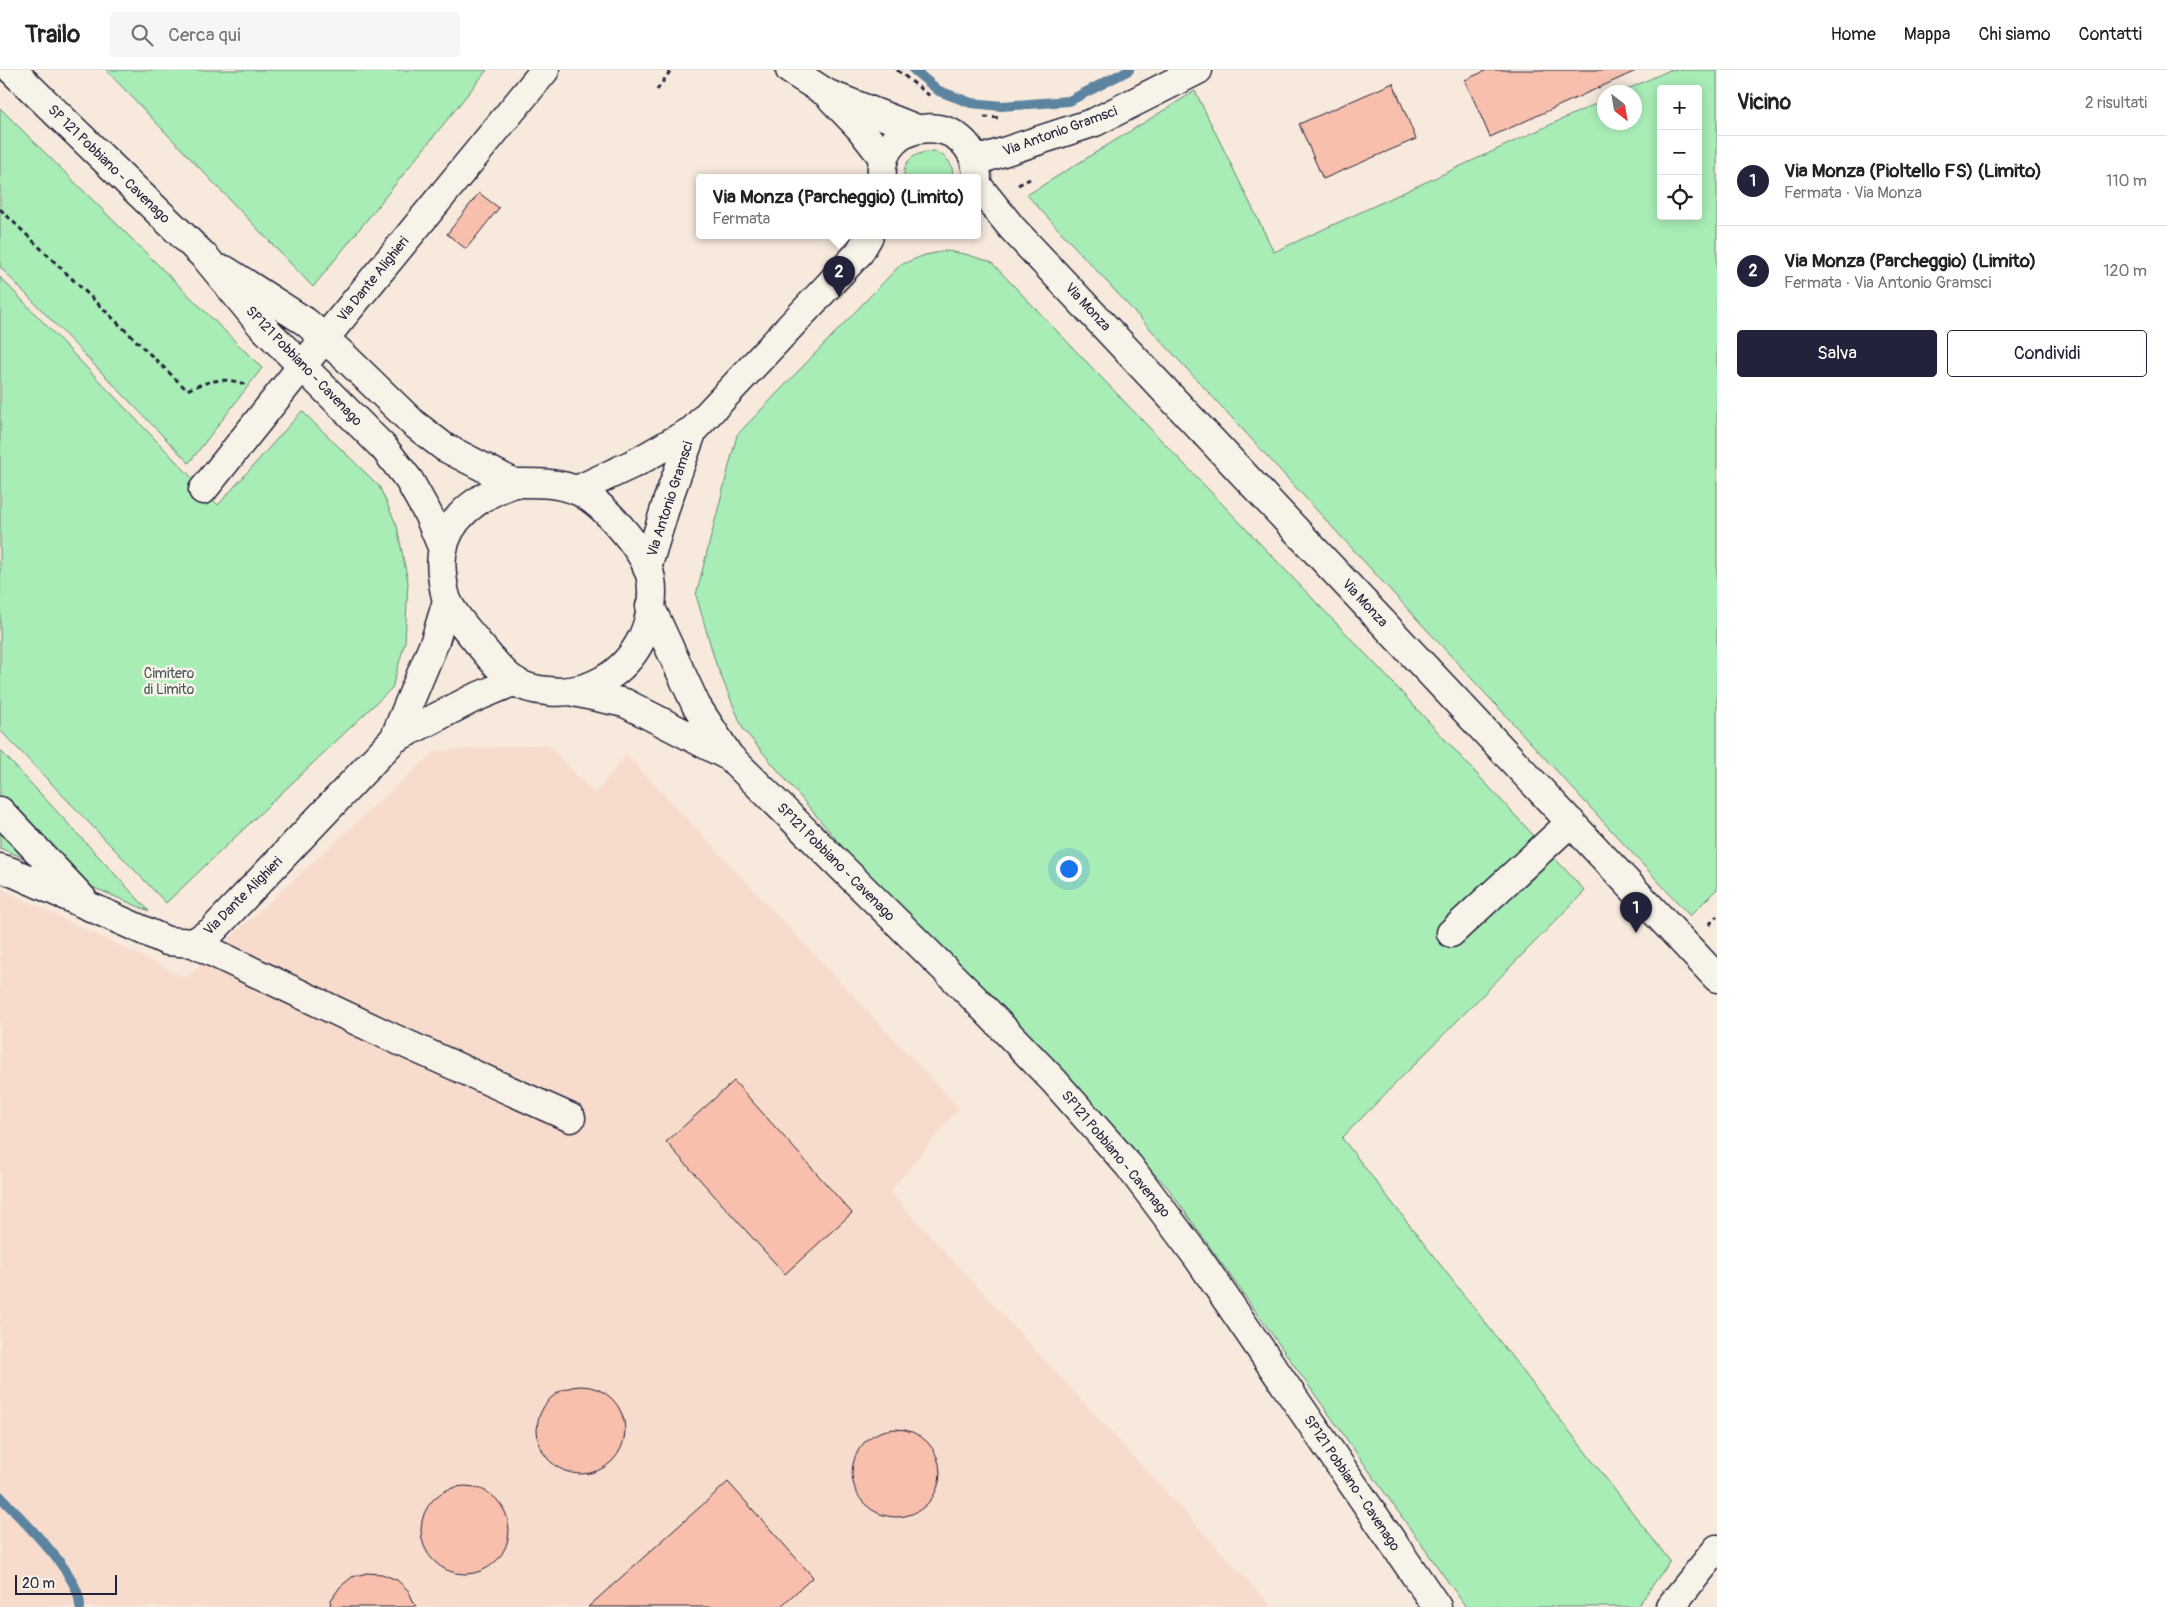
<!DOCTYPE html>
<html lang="it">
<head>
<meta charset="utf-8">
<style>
	:root { --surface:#fff; --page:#f6f6f6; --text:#202124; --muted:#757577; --line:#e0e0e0; --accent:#22223b }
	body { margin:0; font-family:Pangolin,sans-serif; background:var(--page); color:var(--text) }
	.controls { position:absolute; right:15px; top:15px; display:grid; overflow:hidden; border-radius:5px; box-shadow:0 2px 12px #0003 }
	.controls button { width:45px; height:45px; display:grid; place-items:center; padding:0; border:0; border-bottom:1px solid var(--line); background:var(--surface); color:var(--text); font:25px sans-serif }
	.compass { position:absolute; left:1597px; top:15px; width:45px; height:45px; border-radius:50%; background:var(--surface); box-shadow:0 2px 12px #0003; rotate:149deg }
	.scale { position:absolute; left:15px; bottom:12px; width:102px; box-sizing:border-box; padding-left:5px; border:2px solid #22223b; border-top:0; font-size:14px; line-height:18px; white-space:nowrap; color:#22223b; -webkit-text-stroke:4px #f7f3e8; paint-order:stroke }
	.you { position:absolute; left:1068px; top:798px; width:18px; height:18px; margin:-12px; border:4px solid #fff; border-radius:50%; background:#1a73e8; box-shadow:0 0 0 8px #1a73e833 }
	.badge { display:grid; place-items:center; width:32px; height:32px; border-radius:50%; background:var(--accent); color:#fff; font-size:16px; font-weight:700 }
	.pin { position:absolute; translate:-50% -41px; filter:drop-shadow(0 1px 2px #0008) }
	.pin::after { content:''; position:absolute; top:26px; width:18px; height:15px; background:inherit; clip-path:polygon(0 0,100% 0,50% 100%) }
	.popup { position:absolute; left:696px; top:104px; width:285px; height:65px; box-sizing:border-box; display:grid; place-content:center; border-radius:5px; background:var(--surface); filter:drop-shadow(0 1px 4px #0005); font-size:16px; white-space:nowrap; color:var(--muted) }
	.popup b { font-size:19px; color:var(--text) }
	.popup::after { content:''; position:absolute; left:50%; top:100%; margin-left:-10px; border:10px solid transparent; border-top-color:var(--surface) }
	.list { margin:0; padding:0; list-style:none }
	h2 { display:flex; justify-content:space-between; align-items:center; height:65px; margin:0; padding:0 20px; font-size:21px }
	h2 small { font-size:16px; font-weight:400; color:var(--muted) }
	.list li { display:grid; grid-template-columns:32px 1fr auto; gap:15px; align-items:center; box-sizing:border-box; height:90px; padding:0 20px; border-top:1px solid var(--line) }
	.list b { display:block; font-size:19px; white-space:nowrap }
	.list p { margin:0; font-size:16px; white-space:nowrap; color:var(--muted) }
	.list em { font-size:16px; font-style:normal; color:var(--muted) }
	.actions { display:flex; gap:10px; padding:15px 20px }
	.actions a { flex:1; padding:11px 0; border:1px solid var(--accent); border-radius:5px; text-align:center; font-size:18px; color:var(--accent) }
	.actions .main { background:var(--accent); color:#fff }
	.icon { flex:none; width:28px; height:28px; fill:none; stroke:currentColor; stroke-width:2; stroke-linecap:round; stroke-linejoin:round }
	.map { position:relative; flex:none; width:1717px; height:1537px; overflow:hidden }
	header { display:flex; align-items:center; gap:30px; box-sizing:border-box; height:70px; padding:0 25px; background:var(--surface); border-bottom:1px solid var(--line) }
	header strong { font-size:24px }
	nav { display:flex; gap:28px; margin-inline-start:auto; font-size:18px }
	.search { width:350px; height:45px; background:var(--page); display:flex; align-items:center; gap:12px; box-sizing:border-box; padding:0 18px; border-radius:5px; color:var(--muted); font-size:19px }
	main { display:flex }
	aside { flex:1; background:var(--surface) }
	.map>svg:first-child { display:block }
	.built { fill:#f7dcce }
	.green { fill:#a8ecb6; stroke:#658778; fill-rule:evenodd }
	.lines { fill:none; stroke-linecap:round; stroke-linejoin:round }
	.stream { stroke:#5c84a0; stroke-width:10 }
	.building { fill:#f7bfac; stroke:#22223b }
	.minor-casing { stroke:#22223b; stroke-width:31 }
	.major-casing { stroke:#22223b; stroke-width:31 }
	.path { stroke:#22223b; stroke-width:3; stroke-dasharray:5 4; stroke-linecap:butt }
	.minor { stroke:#f7f3e8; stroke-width:28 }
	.major { stroke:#f7f3e8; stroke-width:28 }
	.labels { text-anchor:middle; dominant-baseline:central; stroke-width:5; stroke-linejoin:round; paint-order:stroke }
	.street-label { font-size:14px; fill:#22223b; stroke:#f7f3e8 }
	.park-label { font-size:14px; fill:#44545a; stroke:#f7f3e8 }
</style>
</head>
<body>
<header>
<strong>Trailo</strong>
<div class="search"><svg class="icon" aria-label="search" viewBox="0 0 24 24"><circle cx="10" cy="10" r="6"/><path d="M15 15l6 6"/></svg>Cerca qui</div>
<nav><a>Home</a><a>Mappa</a><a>Chi siamo</a><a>Contatti</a></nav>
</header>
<main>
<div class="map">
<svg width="1717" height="1537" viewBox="0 0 1717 1537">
	<rect width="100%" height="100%" fill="#f7e9dc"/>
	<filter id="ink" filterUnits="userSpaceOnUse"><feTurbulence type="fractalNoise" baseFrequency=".02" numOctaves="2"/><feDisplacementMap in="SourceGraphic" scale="10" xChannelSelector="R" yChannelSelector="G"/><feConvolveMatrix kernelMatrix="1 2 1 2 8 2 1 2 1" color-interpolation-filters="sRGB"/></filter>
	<g filter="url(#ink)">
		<path class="built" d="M547 674 595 724 626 684 959 1038 890 1122 1272 1537H0V818L186 908 435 681Z"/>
		<path class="green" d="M106 0H487L313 217Z
			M1670 0H1717V819L1690 846 1027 125 1195 21 1274 182 1604 30V52H1634V22H1621ZM1661 19H1698V146H1661Z
			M0 38 262 298 189 393 0 197Z
			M934 81C948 87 953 93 953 108H904C902 89 917 82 934 81Z
			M946 181 965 184 991 192 1379 598 1585 821 1342 1068 1670 1491 1637 1537H1466L1168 1118 846 781 743 659 716 594 696 525 737 365 900 195 925 185Z
			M0 207 218 435 302 341 379 416 397 456 408 512 405 572 392 618 166 833 0 660Z
			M0 680 149 841 0 778Z"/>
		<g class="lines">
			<path class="stream" d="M914 0 939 21 971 33 1002 36 1069 31 1129 0
				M0 1426C22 1451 81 1504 80 1537"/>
		</g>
		<path class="building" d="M1487 0H1638L1490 67 1465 10Z
			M1393 13 1416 69 1323 109 1299 54Z
			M479 123 499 138 466 179 447 164Z
			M734 1011 852 1143 785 1204 666 1072Z
			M537 1360a44 44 0 1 1 88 0a44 44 0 1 1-88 0Z
			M852 1403a44 44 0 1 1 88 0a44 44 0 1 1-88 0Z
			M728 1412 813 1507 780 1537H588Z
			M421 1460a44 44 0 1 1 88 0a44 44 0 1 1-88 0Z
			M367 1503 382 1504 397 1510 408 1520 416 1537H330L331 1530 340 1517 352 1507Z"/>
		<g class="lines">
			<g class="minor-casing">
				<path id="minor" d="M790 0 828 24 917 59
					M832 29 859 57 884 89
					M974 88H985L1095 52 1198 0
					M882 108C876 45 976 39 977 107
					M978 116 1012 158 1717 908
					M203 420 302 296 545 0
					M577 420 637 392 693 360 859 183 869 166
					M647 498 667 432 693 360
					M394 669 435 571 447 531
					M0 741 82 828
					M0 798 12 802 167 871 193 873 212 861 394 669 472 629 515 611
					M1451 863 1571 752
					M193 873 393 968 571 1048
					M1670 1537 1717 1479"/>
			</g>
			<g class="major-casing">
				<path id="major" d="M12 0 206 188 261 255 384 378 409 410 428 444 442 477
					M225 200 306 252 345 287 413 353 444 377 514 413
					M514 413C535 413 558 412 578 421 603 433 646 481 651 509 654 527 650 552 642 568 624 605 587 626 547 621 536 620 523 617 514 611 501 602 489 586 478 573 468 560 453 545 447 530 444 522 443 513 442 504 436 455 473 428 514 413Z
					M650 536 696 635 729 686 974 928 1054 1011 1129 1096 1198 1188 1437 1537
					M574 622 625 633 726 685"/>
			</g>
			<path class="path" d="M897 0 930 26
				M657 20 671 0
				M984 47 1001 48
				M1018 115 1030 109
				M0 139 187 320C208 311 225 306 247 315
				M1709 855 1717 846"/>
			<use href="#minor" class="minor"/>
			<use href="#major" class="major"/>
		</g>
	</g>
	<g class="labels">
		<g class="street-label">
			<text transform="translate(1060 61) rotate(-20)">Via Antonio Gramsci</text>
			<text transform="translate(109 94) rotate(44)">SP 121 Pobbiano - Cavenago</text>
			<text transform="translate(373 209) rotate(-51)">Via Dante Alighieri</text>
			<text transform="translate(1088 237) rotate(47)">Via Monza</text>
			<text transform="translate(304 296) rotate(46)">SP121 Pobbiano - Cavenago</text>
			<text transform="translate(670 429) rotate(-72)">Via Antonio Gramsci</text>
			<text transform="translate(1365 533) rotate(47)">Via Monza</text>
			<text transform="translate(836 792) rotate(45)">SP121 Pobbiano - Cavenago</text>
			<text transform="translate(243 826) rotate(-45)">Via Dante Alighieri</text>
			<text transform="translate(1116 1084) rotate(50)">SP121 Pobbiano - Cavenago</text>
			<text transform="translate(1352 1413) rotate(56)">SP121 Pobbiano - Cavenago</text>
		</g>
		<g class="park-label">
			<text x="169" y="603">Cimitero<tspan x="169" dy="16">di Limito</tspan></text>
		</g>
	</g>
</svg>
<div class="controls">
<button>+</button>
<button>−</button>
<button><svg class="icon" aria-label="locate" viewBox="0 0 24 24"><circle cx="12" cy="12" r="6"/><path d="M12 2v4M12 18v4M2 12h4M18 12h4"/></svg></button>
</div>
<svg class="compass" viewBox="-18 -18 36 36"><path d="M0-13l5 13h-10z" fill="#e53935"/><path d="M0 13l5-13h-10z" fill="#757577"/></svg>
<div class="scale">20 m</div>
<div class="you"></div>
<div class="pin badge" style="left:1636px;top:863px">1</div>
<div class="pin badge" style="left:839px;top:227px">2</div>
<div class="popup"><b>Via Monza (Parcheggio) (Limito)</b>Fermata</div>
</div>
<aside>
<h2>Vicino<small>2 risultati</small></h2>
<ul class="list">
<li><span class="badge">1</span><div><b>Via Monza (Pioltello FS) (Limito)</b><p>Fermata · Via Monza</p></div><em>110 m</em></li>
<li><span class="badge">2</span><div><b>Via Monza (Parcheggio) (Limito)</b><p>Fermata · Via Antonio Gramsci</p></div><em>120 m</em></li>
</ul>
<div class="actions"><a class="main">Salva</a><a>Condividi</a></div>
</aside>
</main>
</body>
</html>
